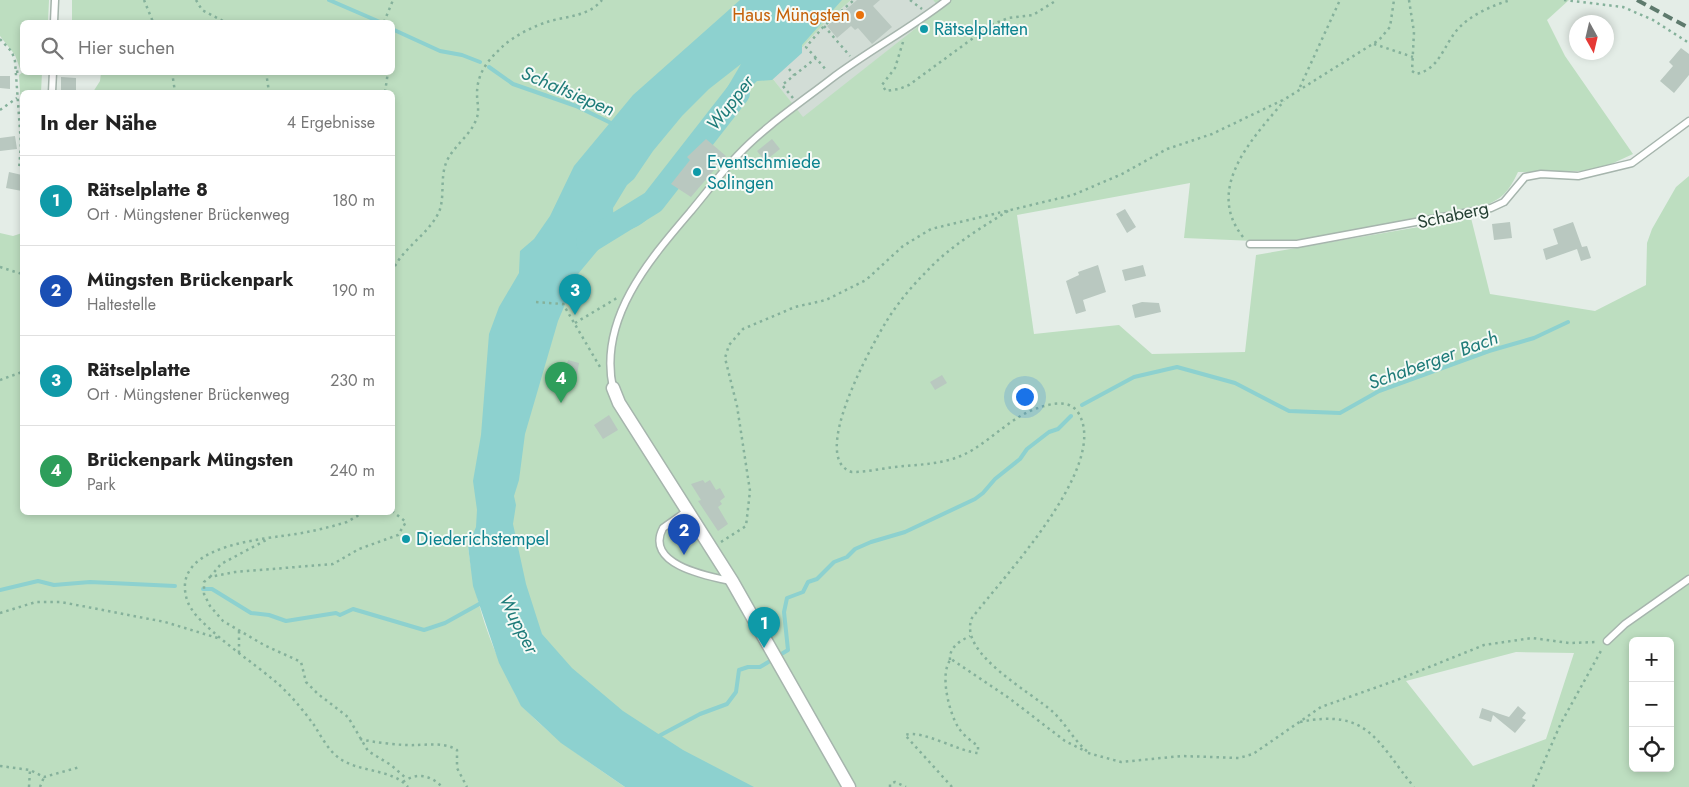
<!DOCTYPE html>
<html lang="de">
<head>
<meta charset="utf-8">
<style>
	:root { --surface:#fff; --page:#f2f2f2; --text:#222; --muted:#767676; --line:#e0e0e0; --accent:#d93025 }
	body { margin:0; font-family:Jost,sans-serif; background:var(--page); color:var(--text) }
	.controls { position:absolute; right:15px; bottom:15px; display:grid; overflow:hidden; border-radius:8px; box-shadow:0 2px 8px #0003 }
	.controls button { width:45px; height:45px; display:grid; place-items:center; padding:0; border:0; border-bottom:1px solid var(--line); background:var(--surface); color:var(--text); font:25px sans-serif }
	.compass { position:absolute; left:1569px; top:15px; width:45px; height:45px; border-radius:50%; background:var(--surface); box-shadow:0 2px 8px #0003; rotate:172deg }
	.you { position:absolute; left:1024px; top:396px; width:18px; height:18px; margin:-12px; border:4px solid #fff; border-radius:50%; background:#1a73e8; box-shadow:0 0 0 8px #1a73e833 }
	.badge { display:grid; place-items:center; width:32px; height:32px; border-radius:50%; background:var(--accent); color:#fff; font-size:16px; font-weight:700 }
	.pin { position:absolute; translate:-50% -41px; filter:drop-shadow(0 1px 2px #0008) }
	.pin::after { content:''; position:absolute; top:26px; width:18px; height:15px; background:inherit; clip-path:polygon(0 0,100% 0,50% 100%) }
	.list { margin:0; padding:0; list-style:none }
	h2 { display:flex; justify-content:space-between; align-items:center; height:65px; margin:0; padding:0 20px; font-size:21px }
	h2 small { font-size:16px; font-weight:400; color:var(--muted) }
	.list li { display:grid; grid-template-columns:32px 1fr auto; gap:15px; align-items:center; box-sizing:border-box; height:90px; padding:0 20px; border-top:1px solid var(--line) }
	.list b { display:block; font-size:19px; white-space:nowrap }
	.list p { margin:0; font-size:16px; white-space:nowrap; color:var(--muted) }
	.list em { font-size:16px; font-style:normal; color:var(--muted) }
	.icon { flex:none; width:28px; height:28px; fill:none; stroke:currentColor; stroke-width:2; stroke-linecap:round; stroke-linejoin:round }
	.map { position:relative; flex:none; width:1689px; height:787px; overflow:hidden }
	.search { position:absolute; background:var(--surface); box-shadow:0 2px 8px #0003; left:20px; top:20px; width:375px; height:55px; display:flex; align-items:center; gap:12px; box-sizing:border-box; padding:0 18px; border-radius:8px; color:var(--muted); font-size:19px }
	.panel { position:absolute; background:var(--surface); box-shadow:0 2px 8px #0003; left:20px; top:90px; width:375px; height:425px; border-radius:8px }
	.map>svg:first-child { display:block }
	.built { fill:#d2ddd6 }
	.green { fill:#bddec0; fill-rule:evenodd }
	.water { fill:#8dd1cf }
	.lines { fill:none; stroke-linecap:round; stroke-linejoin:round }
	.stream { stroke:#8dd1cf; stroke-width:4 }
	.river { stroke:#8dd1cf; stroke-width:24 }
	.building { fill:#b9c8c0 }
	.lane-casing { stroke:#a6b5ad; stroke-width:9 }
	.street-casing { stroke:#a6b5ad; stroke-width:15 }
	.path { stroke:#85b19b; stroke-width:2.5; stroke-dasharray:2.5 4; stroke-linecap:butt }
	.lane { stroke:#fff; stroke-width:6 }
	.street { stroke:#fff; stroke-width:12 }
	.rail { stroke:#5e7a6d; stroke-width:4; stroke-dasharray:10 5; stroke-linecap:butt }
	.food-dot { fill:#e8710a; stroke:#f5faf6; stroke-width:2 }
	.culture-dot { fill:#0f9aa8; stroke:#f5faf6; stroke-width:2 }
	.labels { text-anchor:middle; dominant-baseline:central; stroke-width:4; stroke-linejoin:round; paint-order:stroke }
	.food-label { font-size:18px; fill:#c56008; stroke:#f5faf6; text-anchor:end }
	.culture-label { font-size:18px; fill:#0d838f; stroke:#f5faf6; text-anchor:start }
	.street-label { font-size:18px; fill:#233f32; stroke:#f5faf6 }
	.water-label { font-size:19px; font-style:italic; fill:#1e7b79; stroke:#f5faf6 }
</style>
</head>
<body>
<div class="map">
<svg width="1689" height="787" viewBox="0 0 1689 787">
	<rect width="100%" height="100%" fill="#e4ede7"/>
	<path class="built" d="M851 0H933L940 9 803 118 773 79 824 24Z"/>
	<path class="green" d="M0 0H49L48 22H22V68L20 69 15 55 0 36Z
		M72 0H851L824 24 773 79 803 117 940 9 933 0H1569L1547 20 1565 56 1633 154 1609 165 1583 171 1518 172C1510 189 1504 198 1486 205L1318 237 1280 242 1184 238 1190 183 1017 215 1034 334 1119 325 1152 354 1245 352 1256 255 1471 218 1490 294 1595 311 1646 285 1647 243 1652 229 1676 187 1689 176V787H716L575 702 468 546C474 594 486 637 509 680 513 689 517 700 523 707 553 739 589 762 625 787H0V233L13 236 22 233V512H392V92H93L100 81 101 73 392 72V22H72ZM1633 641H1670V768H1633ZM1516 652 1574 653 1546 739 1473 766 1406 681Z
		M23 72 42 73 41 92H22V125L19 75Z"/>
	<path class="water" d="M740 0H842L802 45V53L772 80 757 81 718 119 711 115 741 64 709 89 682 116 653 151 634 179 627 185 613 208 614 226 608 238 578 274 558 321 525 434 519 480 514 496 516 505 513 524 526 584 542 634 572 668 623 711 683 750 754 787H625L561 743 521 706 499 663 473 586 468 546 476 527 477 510 473 481 481 435 489 334 499 307 519 273 520 251 534 239 550 216 574 166 633 95Z
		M655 189 664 201C648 218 642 230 618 231V216Z"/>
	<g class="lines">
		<path class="stream" d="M329 0 380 22
			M392 29 440 51 462 55 480 62
			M489 67 513 84 576 106 613 124
			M1082 405 1134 377 1177 367 1235 383 1289 411 1340 413 1379 391 1489 351 1534 338 1568 322
			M203 589H212L251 613 269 615 286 621 336 613 340 615 353 609 424 630 445 623 481 603
			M0 590 38 581 54 585 90 582 175 586
			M657 737 700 714 727 704 736 692 739 670 748 667H760L788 650 784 612 787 598 803 592 808 582 817 579 834 562 847 557 855 549 871 542 905 532 975 499 983 493 995 479 1020 459 1027 449 1049 432 1058 429 1071 416"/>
		<path class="river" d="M588 242 653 202 738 93"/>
	</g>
	<path class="building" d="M857 0H880L873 6 892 27 872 44 858 28 855 30 851 26 837 38 827 26Z
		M1681 48 1689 54V75L1674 93 1660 81 1673 66 1669 62Z
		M0 76H10V89L0 88Z
		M61 77 76 78V92H61Z
		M15 136 17 149 0 151V138Z
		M706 139 726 156 691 197 671 184 690 160 687 157Z
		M772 139 780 149 765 161 757 151Z
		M9 172 22 175V191L6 188Z
		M1125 209 1136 227 1127 233 1116 214Z
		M1510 222 1512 238 1494 240 1492 224Z
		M1573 222 1582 247 1587 246 1591 258 1581 261 1577 249 1546 260 1543 249 1558 244 1553 229Z
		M1098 265 1106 292 1083 300 1086 311 1076 314 1066 281 1079 275 1078 272Z
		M1143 265 1146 276 1125 281 1122 270Z
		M1142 302 1159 303 1161 312 1135 318 1132 305Z
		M568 360 579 363 577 375 565 372Z
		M942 375 947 383 935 390 930 382Z
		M609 415 618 430 603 439 594 425Z
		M703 480 705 483 710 480 716 490 720 488 725 497 720 501 722 504 718 507 728 524 718 531 698 501 701 500 691 484Z
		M1518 706 1526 713 1522 718 1526 720 1515 733 1493 715 1491 722 1479 718 1482 708 1509 717Z"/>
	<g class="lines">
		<g class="lane-casing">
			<path id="lane" d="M54 22 55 0
				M52 92 53 72
				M1250 244H1297L1491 208 1504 202 1525 177 1541 174 1578 176 1632 163 1689 121
				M613 388C598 319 649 260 691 211 706 193 721 173 737 156 764 127 800 103 831 79 868 51 910 29 947 0
				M687 511 663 528C644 564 706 576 730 581
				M1607 641 1625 624 1689 579"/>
		</g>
		<g class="street-casing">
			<path id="street" d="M613 388 619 403 732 581 849 787"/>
		</g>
		<path class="path" d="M144 0 153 22
			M196 0 202 10 225 22
			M910 0 922 9
			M1409 0 1414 32 1412 71 1416 74C1439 70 1444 45 1457 30 1470 15 1493 5 1511 0
			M1564 0 1623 7 1653 20 1689 43
			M384 22 393 0
			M824 26 850 56
			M0 39 12 52 15 61 21 144 19 170
			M903 42 895 68 882 85 886 91 899 89 909 85 991 25 1008 18 1033 15 1057 0
			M1374 44 1413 57
			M816 58 806 47 824 26 854 0
			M789 69 794 75
			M16 72 22 71
			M172 72 175 92
			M266 72 269 92
			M1300 87 1340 0
			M385 92 388 72
			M793 98 782 85 816 58 827 71
			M0 110 17 98
			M1008 211C979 229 949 247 926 272 911 287 897 304 886 322 872 345 808 459 852 472 866 472 880 469 894 467 922 464 949 465 974 449 995 436 1015 415 1038 408 1052 403 1071 399 1079 414 1109 467 1002 578 972 618 957 653 1031 692 1053 712 1066 724 1074 741 1089 753
			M1243 237C1204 188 1253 138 1284 101
			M0 267 22 274
			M392 272C402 248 428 235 439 212 445 197 440 179 446 163 453 146 470 136 476 120 480 111 477 103 477 94 477 74 487 61 501 48 513 36 534 26 550 21 569 16 589 16 602 0
			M536 302 563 304 600 367
			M392 316V320
			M575 323 617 298
			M0 380 22 372
			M392 511 406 522 398 535 359 549 333 564 235 572 210 577 204 582V594L210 606 223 621 264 645 301 662 306 682 318 694 348 717 368 751 391 765 407 779
			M364 512 347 522 333 526C321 529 309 532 296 534 265 539 181 544 185 590 186 600 189 606 195 614 217 639 251 661 276 682 290 694 303 710 314 725 321 736 328 750 339 758 359 773 391 768 408 787
			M721 542 746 526 750 491 737 406 725 358 729 345 743 329 795 307 826 300 866 280 903 246 931 229 1073 195 1122 174 1167 149 1212 134 1285 99 1379 40 1390 27 1394 0
			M210 577 221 564 268 539
			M0 613 36 602H61L165 622 221 639
			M239 631V653
			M950 660C949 647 960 641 970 636
			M1300 722C1369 708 1377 742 1414 787
			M360 739C371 742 403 746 415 745 428 745 445 742 457 750V768L467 787
			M1088 753 1121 762 1182 756 1239 758 1253 754 1321 707 1397 680 1484 645 1532 638 1569 643 1598 642
			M0 766 30 770 44 777 80 767
			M403 782C416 772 431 775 442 787
			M29 787 30 770
			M40 787 44 777
			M890 787V784L895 782 906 787
			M952 787 905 735C921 729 960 752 978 753V746C971 741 963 735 958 727 949 712 939 673 951 659L1009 698 1065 741 1083 750
			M1533 787 1561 723 1602 649"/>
		<use href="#lane" class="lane"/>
		<use href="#street" class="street"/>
		<path class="rail" d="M1637 0 1689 28"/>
	</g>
	<circle class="food-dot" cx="860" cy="15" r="5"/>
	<g class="culture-dot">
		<circle cx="924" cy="29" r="5"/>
		<circle cx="697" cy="172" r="5"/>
		<circle cx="406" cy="539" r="5"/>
	</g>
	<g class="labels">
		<g class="food-label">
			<text x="850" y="15">Haus Müngsten</text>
		</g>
		<g class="culture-label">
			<text x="934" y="29">Rätselplatten</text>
			<text x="707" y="162">Eventschmiede<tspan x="707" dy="21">Solingen</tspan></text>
			<text x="416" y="539">Diederichstempel</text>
		</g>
		<g class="street-label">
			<text transform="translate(1453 215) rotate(-12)">Schaberg</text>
		</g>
		<g class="water-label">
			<text transform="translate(568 91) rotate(23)">Schaltsiepen</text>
			<text transform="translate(730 103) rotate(-52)">Wupper</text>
			<text transform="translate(1433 360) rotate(-20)">Schaberger Bach</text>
			<text transform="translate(519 624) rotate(63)">Wupper</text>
		</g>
	</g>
</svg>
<div class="controls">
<button>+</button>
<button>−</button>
<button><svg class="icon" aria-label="locate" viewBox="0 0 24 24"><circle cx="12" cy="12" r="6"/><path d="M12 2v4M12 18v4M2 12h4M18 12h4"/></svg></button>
</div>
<svg class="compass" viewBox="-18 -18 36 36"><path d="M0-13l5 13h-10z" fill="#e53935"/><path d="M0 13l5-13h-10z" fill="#767676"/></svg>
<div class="you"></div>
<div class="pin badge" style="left:764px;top:648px;background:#0f9aa8">1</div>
<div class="pin badge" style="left:684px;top:555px;background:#1a4fb4">2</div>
<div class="pin badge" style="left:575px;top:315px;background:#0f9aa8">3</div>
<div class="pin badge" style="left:561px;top:403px;background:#2e9e5b">4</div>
<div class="search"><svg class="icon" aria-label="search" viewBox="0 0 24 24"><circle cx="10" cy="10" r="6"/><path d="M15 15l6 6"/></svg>Hier suchen</div>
<section class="panel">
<h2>In der Nähe<small>4 Ergebnisse</small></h2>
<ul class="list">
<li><span class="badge" style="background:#0f9aa8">1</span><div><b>Rätselplatte 8</b><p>Ort · Müngstener Brückenweg</p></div><em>180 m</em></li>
<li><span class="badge" style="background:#1a4fb4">2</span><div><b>Müngsten Brückenpark</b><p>Haltestelle</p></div><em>190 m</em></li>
<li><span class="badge" style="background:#0f9aa8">3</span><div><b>Rätselplatte</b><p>Ort · Müngstener Brückenweg</p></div><em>230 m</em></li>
<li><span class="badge" style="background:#2e9e5b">4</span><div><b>Brückenpark Müngsten</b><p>Park</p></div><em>240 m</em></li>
</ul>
</section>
</div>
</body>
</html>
